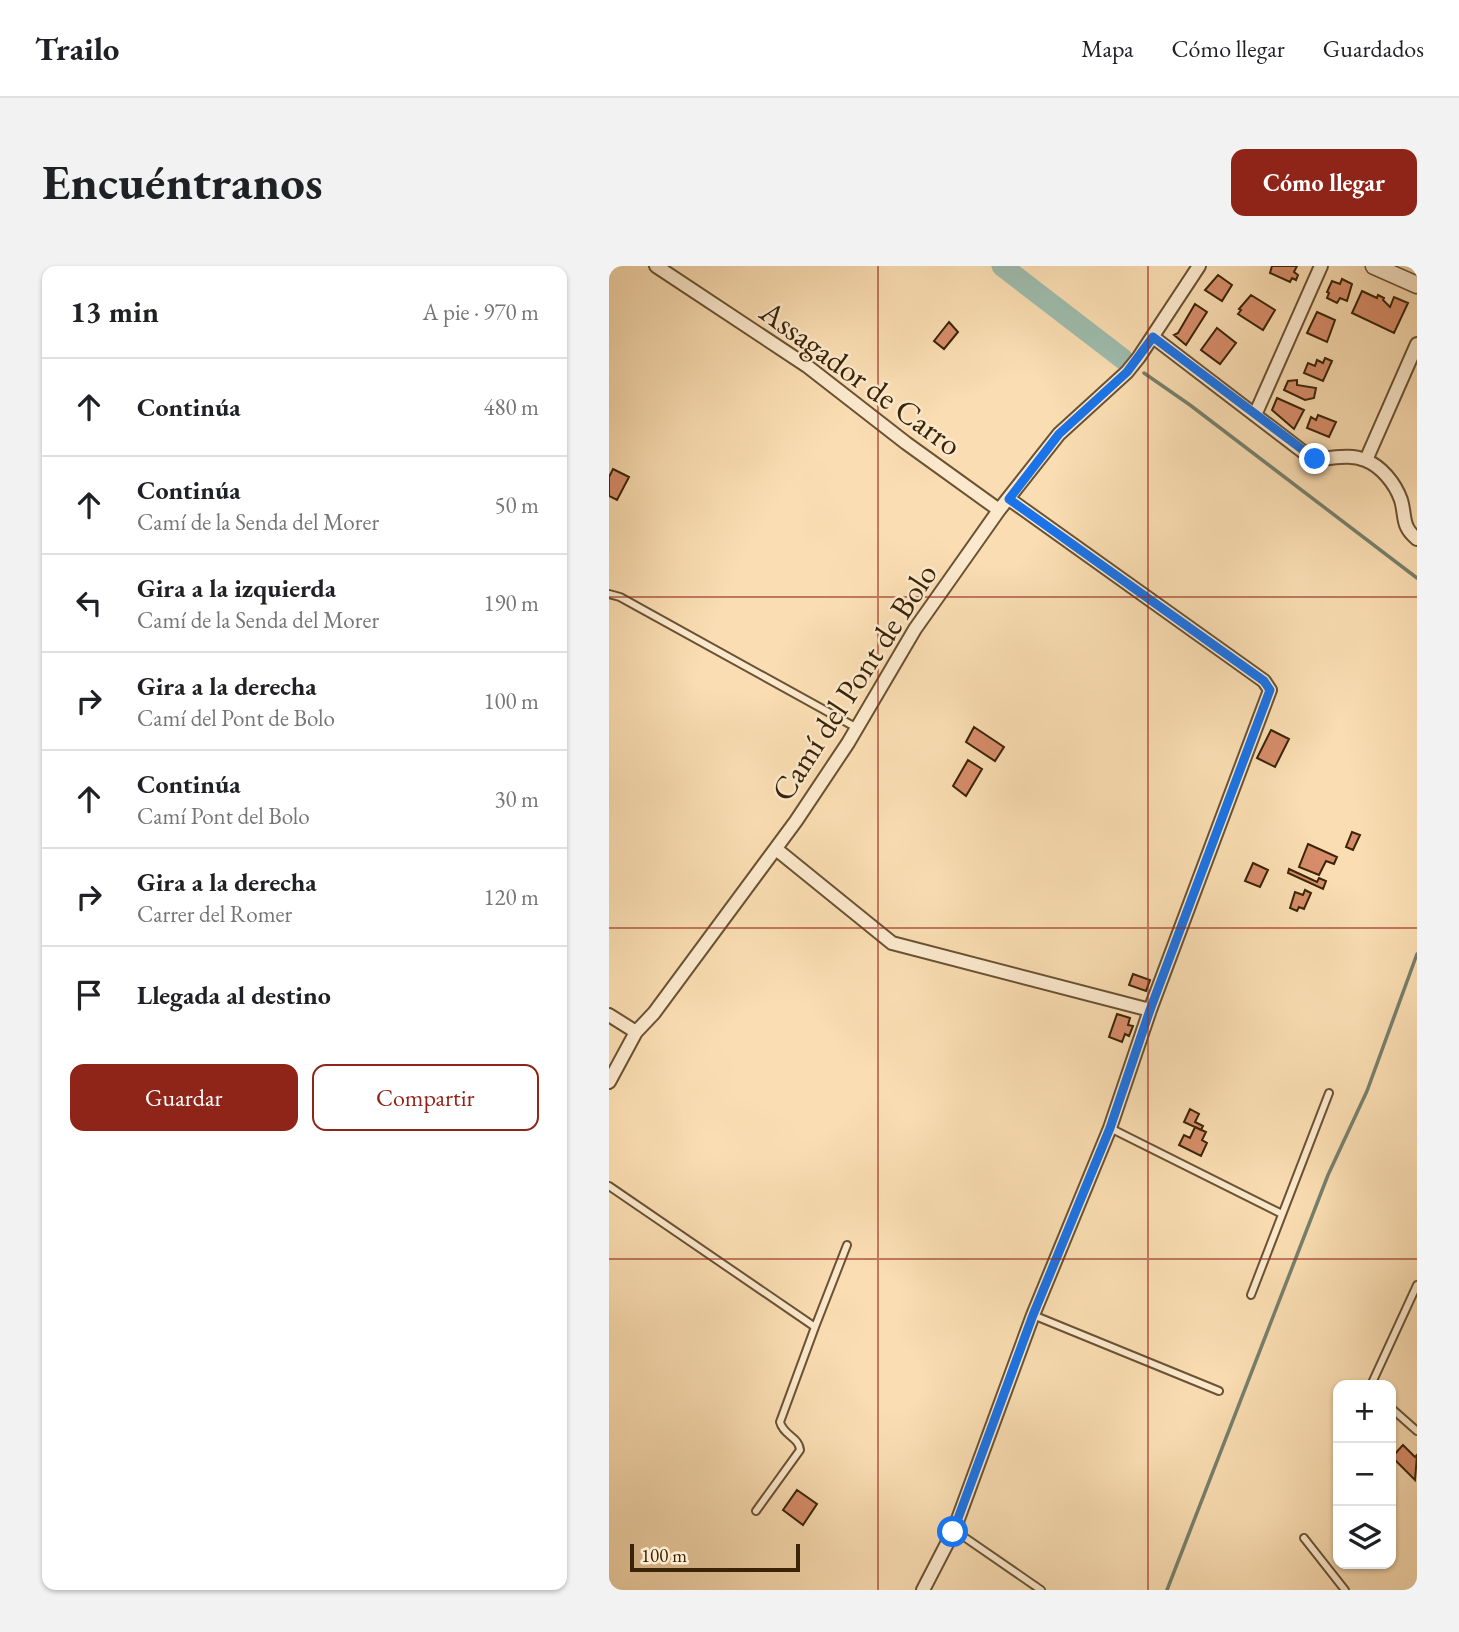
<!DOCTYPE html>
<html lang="es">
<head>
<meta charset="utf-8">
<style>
	:root { --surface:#fff; --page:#f2f2f2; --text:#202124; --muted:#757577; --line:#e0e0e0; --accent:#8f2418 }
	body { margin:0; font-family:"EB Garamond",serif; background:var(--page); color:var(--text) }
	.controls { position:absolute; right:21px; bottom:21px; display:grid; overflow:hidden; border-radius:14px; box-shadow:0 2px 5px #0004 }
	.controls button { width:63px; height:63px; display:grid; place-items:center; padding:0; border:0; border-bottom:2px solid var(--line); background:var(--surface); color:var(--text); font:35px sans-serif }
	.scale { position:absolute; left:21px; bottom:18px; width:170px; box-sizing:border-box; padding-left:7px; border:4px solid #3a2407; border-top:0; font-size:19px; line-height:24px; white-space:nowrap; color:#3a2407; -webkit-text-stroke:5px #fce9cd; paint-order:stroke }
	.stop { position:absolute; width:21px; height:21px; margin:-16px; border:5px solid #1a73e8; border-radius:50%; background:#fff }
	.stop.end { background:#1a73e8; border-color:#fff; box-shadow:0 2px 7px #0008 }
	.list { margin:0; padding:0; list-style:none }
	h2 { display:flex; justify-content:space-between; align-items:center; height:91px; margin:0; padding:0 28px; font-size:30px }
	h2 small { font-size:23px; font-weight:400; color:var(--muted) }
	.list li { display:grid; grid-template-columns:46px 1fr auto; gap:21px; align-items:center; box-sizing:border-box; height:98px; padding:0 28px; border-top:2px solid var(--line) }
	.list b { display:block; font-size:26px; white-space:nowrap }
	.list p { margin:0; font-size:23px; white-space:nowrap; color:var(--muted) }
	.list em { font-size:23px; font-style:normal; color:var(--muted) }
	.actions { display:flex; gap:14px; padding:21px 28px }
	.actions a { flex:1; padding:16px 0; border:2px solid var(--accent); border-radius:14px; text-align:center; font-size:24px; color:var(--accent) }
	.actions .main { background:var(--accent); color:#fff }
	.icon { flex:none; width:38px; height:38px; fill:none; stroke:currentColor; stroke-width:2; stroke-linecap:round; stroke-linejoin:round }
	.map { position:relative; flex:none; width:808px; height:1324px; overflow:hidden; border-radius:14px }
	header { display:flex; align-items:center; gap:42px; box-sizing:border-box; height:98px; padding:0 35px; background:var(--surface); border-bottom:2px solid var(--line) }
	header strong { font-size:33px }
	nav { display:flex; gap:38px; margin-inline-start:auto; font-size:24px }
	.intro { display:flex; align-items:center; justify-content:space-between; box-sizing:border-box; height:168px; padding:0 42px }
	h1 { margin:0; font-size:49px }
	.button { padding:18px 32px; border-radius:14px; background:var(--accent); color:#fff; font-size:24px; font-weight:700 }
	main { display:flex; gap:42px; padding:0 42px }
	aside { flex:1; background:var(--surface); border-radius:14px; box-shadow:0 2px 5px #0004 }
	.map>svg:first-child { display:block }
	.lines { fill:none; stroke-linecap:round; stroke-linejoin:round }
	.stream { stroke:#767f6b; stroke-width:3.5 }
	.river { stroke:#9ebcad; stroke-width:21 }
	.building { fill:#d78d6a; stroke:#3a2407; stroke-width:2 }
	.service-casing { stroke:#6a5232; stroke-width:10 }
	.minor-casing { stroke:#6a5232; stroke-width:16 }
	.tertiary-casing { stroke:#6a5232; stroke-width:19 }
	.service { stroke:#fce9cd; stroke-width:6 }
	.minor { stroke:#fce9cd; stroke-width:12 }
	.tertiary { stroke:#fce9cd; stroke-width:16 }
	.route { stroke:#1a73e8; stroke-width:9 }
	.grid { fill:none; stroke:#8f2418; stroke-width:2; stroke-opacity:0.55 }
	.labels { text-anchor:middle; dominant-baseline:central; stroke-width:5; stroke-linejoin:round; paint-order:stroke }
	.street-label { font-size:32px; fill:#3a2407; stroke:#fce9cd }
</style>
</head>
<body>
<header>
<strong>Trailo</strong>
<nav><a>Mapa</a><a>Cómo llegar</a><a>Guardados</a></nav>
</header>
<div class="intro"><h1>Encuéntranos</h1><a class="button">Cómo llegar</a></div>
<main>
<aside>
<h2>13 min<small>A pie · 970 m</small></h2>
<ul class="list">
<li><svg class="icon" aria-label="ahead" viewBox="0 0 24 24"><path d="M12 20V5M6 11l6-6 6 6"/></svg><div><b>Continúa</b></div><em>480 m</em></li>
<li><svg class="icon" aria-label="ahead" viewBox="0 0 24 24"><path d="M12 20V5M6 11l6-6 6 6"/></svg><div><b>Continúa</b><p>Camí de la Senda del Morer</p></div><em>50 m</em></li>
<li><svg class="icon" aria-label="left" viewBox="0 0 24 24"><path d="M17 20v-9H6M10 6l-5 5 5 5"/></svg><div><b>Gira a la izquierda</b><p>Camí de la Senda del Morer</p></div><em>190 m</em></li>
<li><svg class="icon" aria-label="right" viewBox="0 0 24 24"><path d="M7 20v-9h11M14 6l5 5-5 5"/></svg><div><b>Gira a la derecha</b><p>Camí del Pont de Bolo</p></div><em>100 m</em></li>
<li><svg class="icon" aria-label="ahead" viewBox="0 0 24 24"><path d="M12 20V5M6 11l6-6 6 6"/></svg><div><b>Continúa</b><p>Camí Pont del Bolo</p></div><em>30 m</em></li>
<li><svg class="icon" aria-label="right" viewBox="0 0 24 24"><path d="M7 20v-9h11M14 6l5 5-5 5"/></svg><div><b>Gira a la derecha</b><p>Carrer del Romer</p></div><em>120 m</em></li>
<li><svg class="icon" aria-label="arrive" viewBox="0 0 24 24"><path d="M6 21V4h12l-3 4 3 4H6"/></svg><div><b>Llegada al destino</b></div></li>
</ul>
<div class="actions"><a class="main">Guardar</a><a>Compartir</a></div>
</aside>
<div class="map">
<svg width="808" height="1324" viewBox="0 0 808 1324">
	<rect width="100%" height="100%" fill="#faddb2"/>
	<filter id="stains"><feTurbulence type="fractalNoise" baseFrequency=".00286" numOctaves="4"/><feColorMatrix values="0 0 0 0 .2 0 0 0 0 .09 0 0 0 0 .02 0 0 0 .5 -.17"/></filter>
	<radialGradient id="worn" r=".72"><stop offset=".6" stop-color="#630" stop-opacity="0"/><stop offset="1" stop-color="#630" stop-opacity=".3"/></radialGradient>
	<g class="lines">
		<path class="stream" d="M535 107 581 139 808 312
			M558 1324 719 909 758 825 808 688"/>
		<path class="river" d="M393 0 514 93"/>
	</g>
	<path class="building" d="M663 0H688L685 6 689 9 687 14 683 12 681 16 661 7Z
		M609 9 623 19 613 35 596 24Z
		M733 13 743 18 738 35 731 32 728 37 718 32 720 27 718 26 723 15 731 18Z
		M753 25 768 32 769 29 775 32 774 34 781 41 785 31 799 37 785 67 743 47Z
		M642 29 666 44 654 64 629 48 632 44 630 43Z
		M586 38 598 46 577 79 565 69 569 67Z
		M708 46 726 54 718 76 698 67Z
		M340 56 349 66 335 83 325 75Z
		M608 62 627 77 611 98 592 84Z
		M716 92 723 95 714 115 695 107 699 97 706 100 708 94 714 97Z
		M688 114V119L707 122 705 132 696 134 675 124 679 115Z
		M668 132 695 144 685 163 663 144Z
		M709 149 727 156 720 171 698 162 702 151 707 154Z
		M4 203 20 211 8 234 0 230V211Z
		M365 461 395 481 386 495 357 476Z
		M662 464 680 473 666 501 648 492Z
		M359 494 373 503 357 530 344 520Z
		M743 566 751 569 744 584 737 581Z
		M699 578 728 591 725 598 717 595 710 609 690 601Z
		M644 597 659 604 651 621 636 615Z
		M680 603 708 616 710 612 717 615 714 623 679 607Z
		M696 624 702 627 695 643 690 641 688 645 681 642 686 626 694 629Z
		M524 708 541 714 537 725 520 719Z
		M508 748 521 752 519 759 524 760 520 770 516 768 513 776 500 771Z
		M581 843 590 848 586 856 594 860 592 864 575 856Z
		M586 861 597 866 593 874 598 877 592 890 570 879 575 869 581 872Z
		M794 1179 806 1191 808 1189 806 1214 783 1191Z
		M188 1224 208 1238 194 1259 174 1244Z"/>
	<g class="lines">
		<g class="service-casing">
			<path id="service" d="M0 328 11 331 248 462
				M501 862 673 948
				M0 920 206 1061 171 1156C174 1169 190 1171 191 1184L147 1245
				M642 1029 720 827
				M424 1049 610 1125
				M206 1061 238 979
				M762 1119 808 1019
				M782 1142 808 1165
				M345 1264 432 1324
				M695 1272 736 1324"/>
		</g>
		<g class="minor-casing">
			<path id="minor" d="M47 0 198 100 297 177 390 244
				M544 71 701 191C714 196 736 186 756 194 772 200 786 217 792 234 797 251 792 260 808 273
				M646 149 712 0
				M757 194 808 78
				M167 583 283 677 541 744
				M0 749 27 766
				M0 816 27 766 45 747 187 555 239 477 306 363 390 244 450 168 518 106 530 91 590 0
				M314 1324 345 1264 424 1049 501 862 541 744 661 424 655 415 400 233"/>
		</g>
		<g class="tertiary-casing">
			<path id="tertiary" d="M765 0 808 19"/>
		</g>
		<use href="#service" class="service"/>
		<use href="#minor" class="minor"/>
		<use href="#tertiary" class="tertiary"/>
	</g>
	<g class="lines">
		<path class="route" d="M344 1266 424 1049 501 862 541 744 661 424 655 415 400 233 450 168 518 106 544 71 706 193"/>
	</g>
	<path class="grid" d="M269 0V1324M539 0V1324M0 331H808M0 662H808M0 993H808"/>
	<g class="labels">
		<g class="street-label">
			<text transform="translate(252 112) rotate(36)">Assagador de Carro</text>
			<text transform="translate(245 416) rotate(-57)">Camí del Pont de Bolo</text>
		</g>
	</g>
	<rect width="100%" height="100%" filter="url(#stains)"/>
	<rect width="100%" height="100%" fill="url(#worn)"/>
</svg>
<div class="controls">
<button>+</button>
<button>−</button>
<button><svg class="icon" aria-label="layers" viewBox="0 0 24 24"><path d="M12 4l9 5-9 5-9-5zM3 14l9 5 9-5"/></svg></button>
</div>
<div class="scale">100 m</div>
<div class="stop" style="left:344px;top:1266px"></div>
<div class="stop end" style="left:706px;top:193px"></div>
</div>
</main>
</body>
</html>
